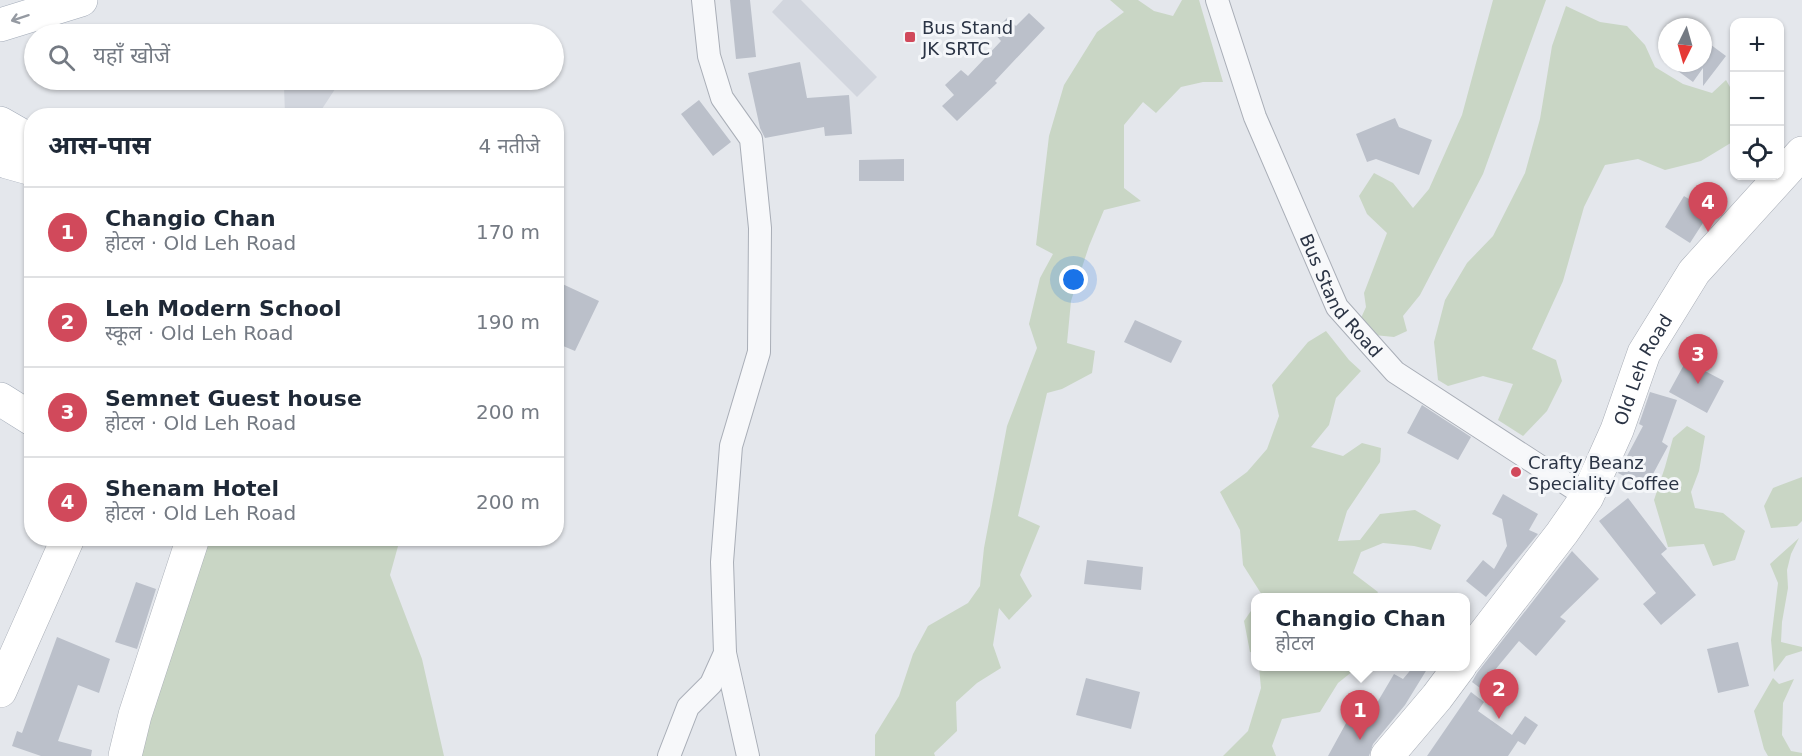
<!DOCTYPE html>
<html lang="hi">
<head>
<meta charset="utf-8">
<style>
	:root { --surface:#fff; --page:#f2f2f3; --text:#1f2937; --muted:#747a83; --line:#e0e1e3; --accent:#d1495b }
	body { margin:0; font-family:"DejaVu Sans","Noto Sans Devanagari",sans-serif; background:var(--page); color:var(--text) }
	.controls { position:absolute; right:18px; top:18px; display:grid; overflow:hidden; border-radius:12px; box-shadow:0 2px 4px #0004 }
	.controls button { width:54px; height:54px; display:grid; place-items:center; padding:0; border:0; border-bottom:2px solid var(--line); background:var(--surface); color:var(--text); font:30px sans-serif }
	.compass { position:absolute; left:1658px; top:18px; width:54px; height:54px; border-radius:50%; background:var(--surface); box-shadow:0 2px 4px #0004; rotate:185deg }
	.you { position:absolute; left:1074px; top:280px; width:21px; height:21px; margin:-15px; border:4px solid #fff; border-radius:50%; background:#1a73e8; box-shadow:0 0 0 9px #1a73e833 }
	.badge { display:grid; place-items:center; width:39px; height:39px; border-radius:50%; background:var(--accent); color:#fff; font-size:20px; font-weight:700 }
	.pin { position:absolute; translate:-50% -50px; filter:drop-shadow(0 2px 3px #0008) }
	.pin::after { content:''; position:absolute; top:32px; width:21px; height:18px; background:inherit; clip-path:polygon(0 0,100% 0,50% 100%) }
	.popup { position:absolute; left:1251px; top:593px; width:219px; height:78px; box-sizing:border-box; display:grid; place-content:center; border-radius:12px; background:var(--surface); filter:drop-shadow(0 2px 4px #0005); font-size:20px; white-space:nowrap; color:var(--muted) }
	.popup b { font-size:22px; color:var(--text) }
	.popup::after { content:''; position:absolute; left:50%; top:100%; margin-left:-12px; border:12px solid transparent; border-top-color:var(--surface) }
	.list { margin:0; padding:0; list-style:none }
	h2 { display:flex; justify-content:space-between; align-items:center; height:78px; margin:0; padding:0 24px; font-size:26px }
	h2 small { font-size:20px; font-weight:400; color:var(--muted) }
	.list li { display:grid; grid-template-columns:39px 1fr auto; gap:18px; align-items:center; box-sizing:border-box; height:90px; padding:0 24px; border-top:2px solid var(--line) }
	.list b { display:block; font-size:22px; white-space:nowrap }
	.list p { margin:0; font-size:20px; white-space:nowrap; color:var(--muted) }
	.list em { font-size:20px; font-style:normal; color:var(--muted) }
	.icon { flex:none; width:33px; height:33px; fill:none; stroke:currentColor; stroke-width:2; stroke-linecap:round; stroke-linejoin:round }
	.map { position:relative; flex:none; width:1802px; height:756px; overflow:hidden }
	.search { position:absolute; background:var(--surface); box-shadow:0 2px 4px #0004; left:24px; top:24px; width:540px; height:66px; display:flex; align-items:center; gap:15px; box-sizing:border-box; padding:0 21px; border-radius:33px; color:var(--muted); font-size:22px }
	.panel { position:absolute; background:var(--surface); box-shadow:0 2px 4px #0004; left:24px; top:108px; width:540px; height:438px; border-radius:24px }
	.map>svg:first-child { display:block }
	.built { fill:#d2d6de }
	.green { fill:#c9d6c5 }
	.building { fill:#bbc0ca }
	.lines { fill:none; stroke-linecap:round; stroke-linejoin:round }
	.street-casing { stroke:#a9aeb7; stroke-width:24 }
	.secondary-casing { stroke:#a9aeb7; stroke-width:34 }
	.primary-casing { stroke:#a3abb8; stroke-width:34 }
	.street { stroke:#f7f8fa; stroke-width:22 }
	.secondary { stroke:#fff; stroke-width:33 }
	.primary { stroke:#fff; stroke-width:33 }
	.oneway { stroke:#959aa2 }
	.poi-dot { fill:#d1495b; stroke:#f4f6f9; stroke-width:2 }
	.labels { text-anchor:middle; dominant-baseline:central; stroke-width:6; stroke-linejoin:round; paint-order:stroke }
	.poi-label { font-size:18px; fill:#2b3445; stroke:#f4f6f9; text-anchor:start }
	.street-label { font-size:18px; fill:#2b3445; stroke:#f4f6f9 }
</style>
</head>
<body>
<div class="map">
<svg width="1802" height="756" viewBox="0 0 1802 756">
	<rect width="100%" height="100%" fill="#e4e7ec"/>
	<path class="built" d="M783 0H801L877 77 857 97 772 12Z
		M288 80H341L318 115H285L284 86Z"/>
	<path class="green" d="M1110 0H1138L1154 11 1173 16 1182 0H1199L1223 82H1203L1181 87 1156 113 1143 102 1124 125V188L1141 201 1104 210 1089 246 1071 301 1067 343 1095 351 1092 373 1062 389 1047 393 1018 516 1040 526 1020 575 1032 596 1009 620 999 608 993 645 1001 668 977 683 956 702 957 731 934 753 935 756H875V735L899 696 913 654 928 626 968 603 980 586 984 548 1007 426 1037 348 1029 324 1040 278 1053 254 1036 245 1049 136 1064 85 1097 32 1124 12Z
		M1493 0H1546L1483 174 1420 295 1403 316 1407 331 1394 337 1374 335 1361 318 1366 307 1364 293 1387 233 1367 214 1359 196 1374 173 1393 183 1413 208 1429 189 1462 115Z
		M1566 6 1600 22 1627 26 1645 45 1655 67 1683 84 1712 93 1726 80 1734 94V141L1701 161 1665 170 1638 159 1605 165 1584 207 1563 281 1532 349 1556 360 1562 381 1547 411 1523 436 1498 420 1513 384 1483 376 1448 386 1438 380 1434 342 1445 300 1467 263 1493 236 1525 173 1540 119 1552 46Z
		M1326 331 1349 360 1361 371 1336 398 1329 425 1311 447 1343 456 1362 443 1381 448 1380 462 1347 511 1338 541 1360 540 1380 514 1415 510 1441 525 1431 550 1414 546 1383 543 1361 552 1353 573 1378 592 1375 597H1260L1262 595 1243 565 1240 530 1220 492 1247 472 1267 449 1279 416 1272 385 1308 342Z
		M1687 426 1705 436 1699 471 1691 492 1695 508 1723 513 1745 531 1735 560 1713 566 1704 544 1668 547 1654 500 1665 467 1673 438Z
		M1802 477V521L1797 526 1771 528 1764 506 1773 488Z
		M1799 538 1791 554 1787 570 1788 588 1782 622 1781 642 1802 647V651L1786 656 1774 672 1771 640 1778 583 1770 564Z
		M209 539H400L390 575 422 659 444 756H140L151 713Z
		M1255 605V653L1250 652 1244 621Z
		M1259 667V666L1358 667 1338 683 1320 712 1282 719 1272 746 1276 756H1223L1248 731 1261 688Z
		M1773 678 1779 684 1794 679 1783 703 1782 735 1791 751 1802 753V756H1768L1764 749 1754 711Z"/>
	<path class="building" d="M730 0H750L756 57 736 59Z
		M1029 13 1045 28 995 81 997 83 957 121 942 106 954 95 945 85 961 70 968 76 1001 41 993 32 1007 18 1016 26Z
		M1703 39 1726 56 1703 86V68L1693 82 1667 63H1703Z
		M800 62 807 98 849 95 852 134 825 136 824 127 765 138 760 128 748 73Z
		M699 100 731 142 713 156 681 114Z
		M1395 118 1399 127 1432 140 1419 175 1376 159 1367 162 1356 134Z
		M904 159V181H859V160Z
		M1684 196 1710 212 1690 243 1665 227Z
		M556 281 599 301 575 351 556 343Z
		M1135 320 1182 341 1171 363 1124 342Z
		M1686 361 1724 381 1707 413 1669 392Z
		M1650 392 1677 400 1662 442 1668 446 1646 487 1618 473 1643 426 1639 424Z
		M1422 405 1471 437 1458 460 1407 433Z
		M1503 494 1538 514 1529 530 1538 534 1486 597 1466 581 1483 560 1494 569 1507 546 1502 519 1492 514Z
		M1628 498 1667 549 1661 554 1696 595 1661 625 1643 604 1656 593 1599 521Z
		M1572 551 1599 579 1560 617 1566 621 1536 656 1519 641 1480 688 1472 682 1477 673Z
		M1087 560 1143 567 1141 590 1084 584Z
		M136 582 156 589 137 649 115 642Z
		M57 637 110 659 99 693 78 685 58 741 92 750 91 756H41L12 746 17 731 22 733Z
		M1738 642 1749 686 1718 693 1707 649Z
		M1414 666H1429L1405 705 1373 744 1369 756H1328L1356 705 1371 713 1394 674 1403 679Z
		M1086 678 1140 692 1131 729 1076 715Z
		M1471 692 1484 702 1478 711 1512 735 1525 716 1538 725 1525 745 1518 741 1508 756H1427Z"/>
	<g class="lines">
		<g class="street-casing">
			<g id="street">
				<path id="s1" d="M1217 0 1255 117 1337 307 1395 372 1587 497"/>
				<path d="M725 653 748 756"/>
				<path d="M669 756 688 707 711 684 725 653 722 562 731 446 759 352 760 228 751 139 722 98 709 56 703 0"/>
			</g>
		</g>
		<g class="secondary-casing">
			<g id="secondary">
				<path id="s2" d="M1465 659 1562 533 1587 497 1617 430 1644 353 1694 272 1802 153"/>
				<path d="M0 691 68 538"/>
				<path d="M125 756 135 715 193 538"/>
				<path d="M1387 756 1437 697 1460 666"/>
			</g>
		</g>
		<g class="primary-casing">
			<path id="primary" d="M0 25 81 0
				M0 123 21 135 32 139
				M0 158 7 162 32 169
				M0 399 32 419"/>
		</g>
		<use href="#street" class="street"/>
		<use href="#secondary" class="secondary"/>
		<use href="#primary" class="primary"/>
	</g>
	<defs><path id="oneway-shaft" d="M-6 0H5M1.5-3L5.5 0L1.5 3" fill="none" stroke-width="1.6" stroke-linecap="round" stroke-linejoin="round" transform="scale(1.5)"/></defs>
	<use class="oneway" href="#oneway-shaft" transform="translate(20 18) rotate(162)"/>
	<g class="poi-dot">
		<rect x="904" y="31" width="12" height="12" rx="3"/>
		<circle cx="1516" cy="472" r="6"/>
	</g>
	<g class="labels">
		<g class="poi-label">
			<text x="922" y="27">Bus Stand<tspan x="922" dy="21">JK SRTC</tspan></text>
			<text x="1528" y="462">Crafty Beanz<tspan x="1528" dy="21">Speciality Coffee</tspan></text>
		</g>
		<g class="street-label">
			<text stroke="none"><textPath href="#s1" startOffset="322">Bus Stand Road</textPath></text>
			<text stroke="none"><textPath href="#s2" startOffset="342">Old Leh Road</textPath></text>
		</g>
	</g>
</svg>
<div class="controls">
<button>+</button>
<button>−</button>
<button><svg class="icon" aria-label="locate" viewBox="0 0 24 24"><circle cx="12" cy="12" r="6"/><path d="M12 2v4M12 18v4M2 12h4M18 12h4"/></svg></button>
</div>
<svg class="compass" viewBox="-18 -18 36 36"><path d="M0-13l5 13h-10z" fill="#e53935"/><path d="M0 13l5-13h-10z" fill="#747a83"/></svg>
<div class="you"></div>
<div class="pin badge" style="left:1360px;top:740px">1</div>
<div class="popup"><b>Changio Chan</b>होटल</div>
<div class="pin badge" style="left:1499px;top:719px">2</div>
<div class="pin badge" style="left:1698px;top:384px">3</div>
<div class="pin badge" style="left:1708px;top:232px">4</div>
<div class="search"><svg class="icon" aria-label="search" viewBox="0 0 24 24"><circle cx="10" cy="10" r="6"/><path d="M15 15l6 6"/></svg>यहाँ खोजें</div>
<section class="panel">
<h2>आस-पास<small>4 नतीजे</small></h2>
<ul class="list">
<li><span class="badge">1</span><div><b>Changio Chan</b><p>होटल · Old Leh Road</p></div><em>170 m</em></li>
<li><span class="badge">2</span><div><b>Leh Modern School</b><p>स्कूल · Old Leh Road</p></div><em>190 m</em></li>
<li><span class="badge">3</span><div><b>Semnet Guest house</b><p>होटल · Old Leh Road</p></div><em>200 m</em></li>
<li><span class="badge">4</span><div><b>Shenam Hotel</b><p>होटल · Old Leh Road</p></div><em>200 m</em></li>
</ul>
</section>
</div>
</body>
</html>
